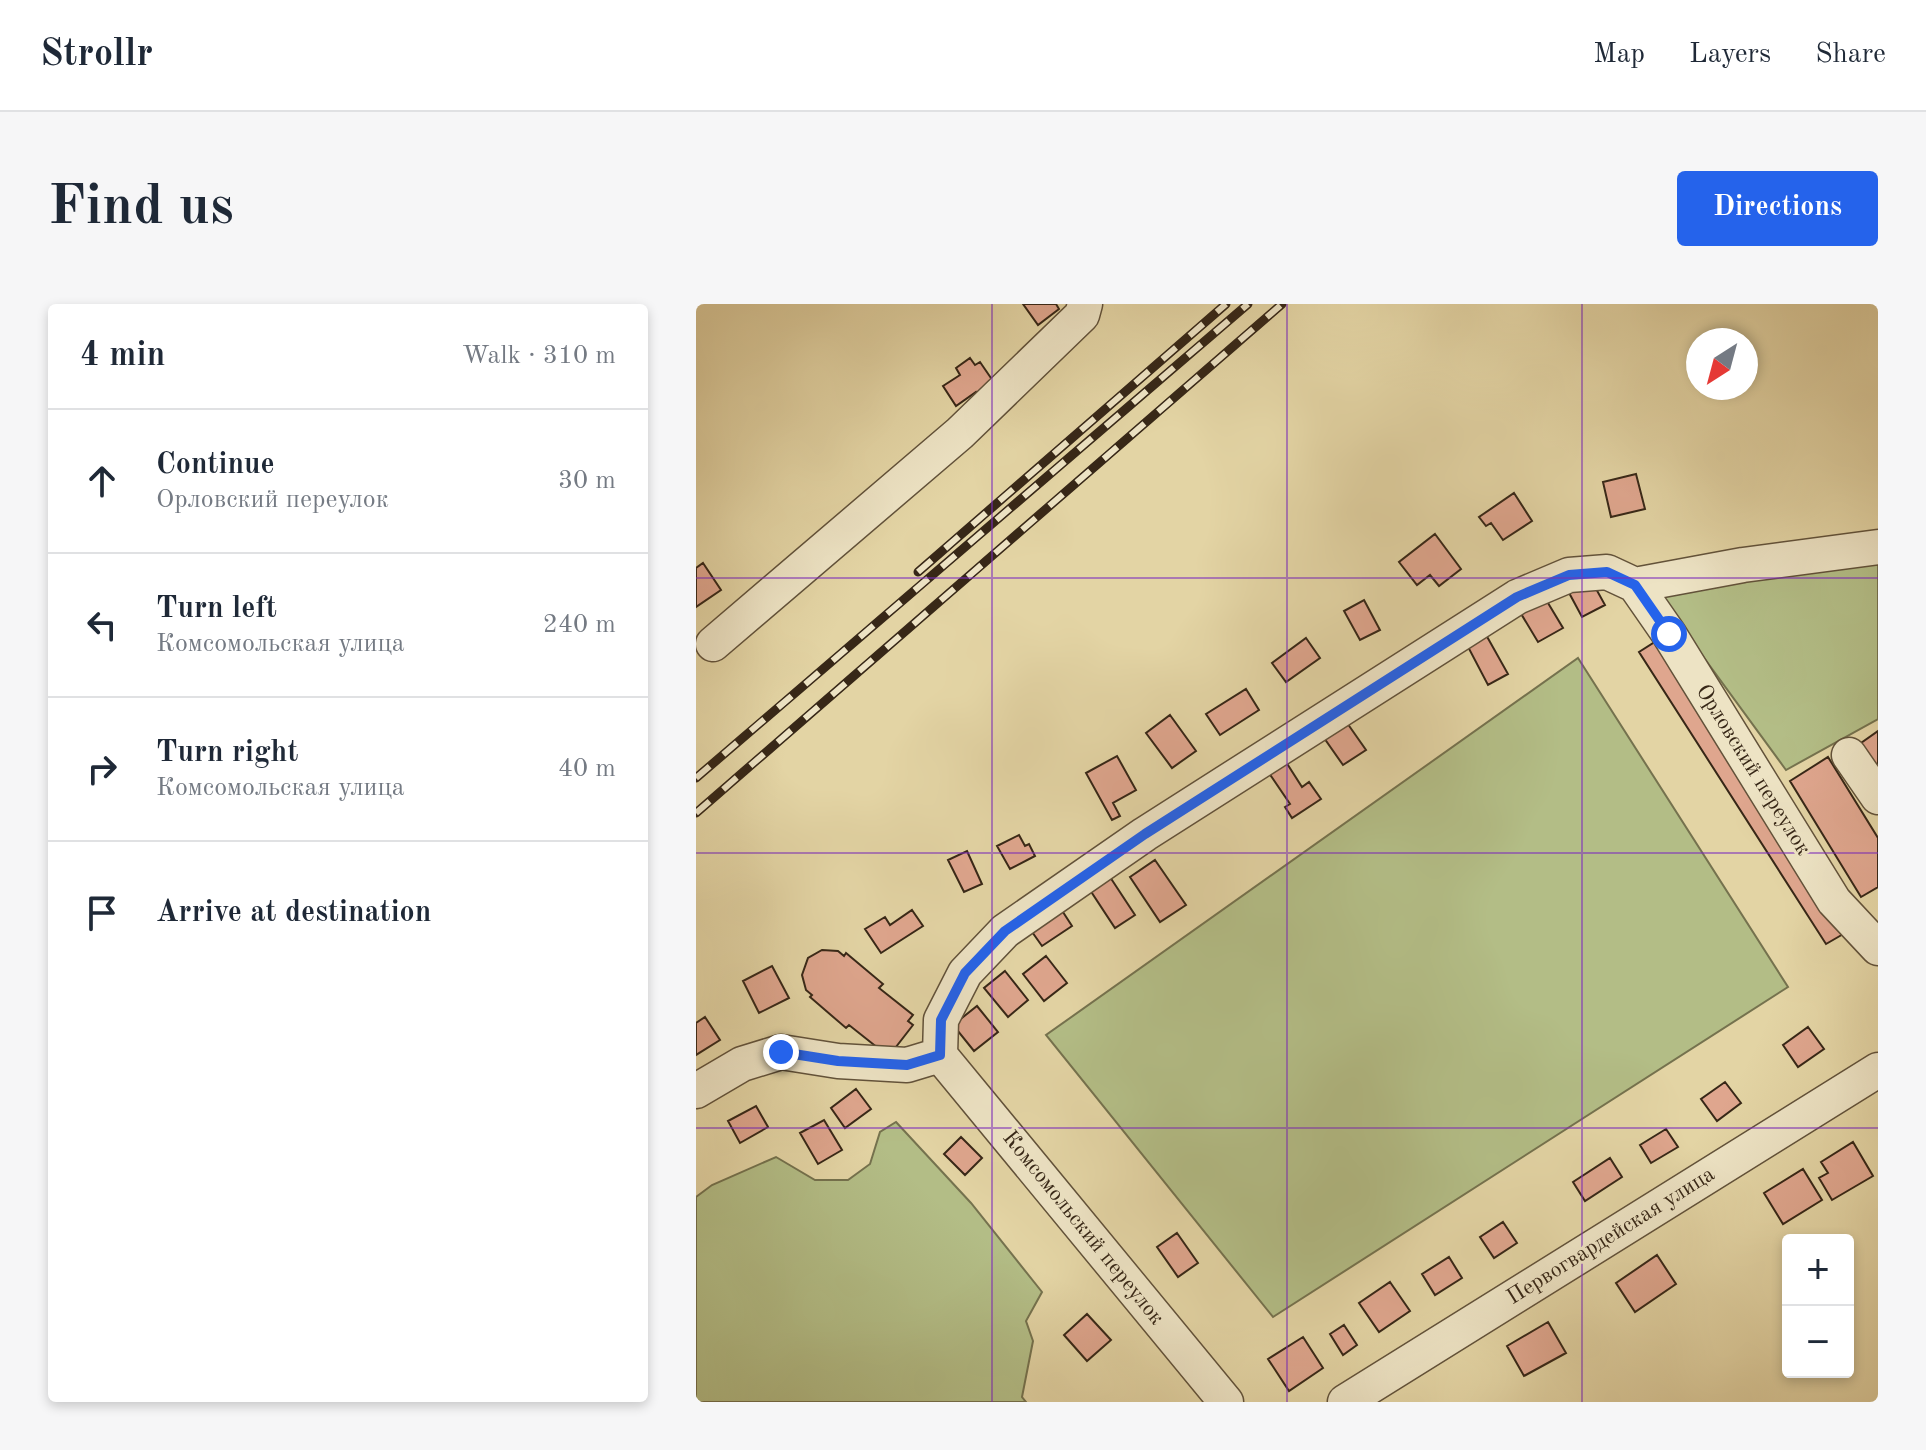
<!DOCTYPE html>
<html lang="en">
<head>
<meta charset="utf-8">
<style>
	:root { --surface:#fff; --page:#f6f6f7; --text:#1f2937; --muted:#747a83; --line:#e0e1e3; --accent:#2563eb }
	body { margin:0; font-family:"Old Standard TT",serif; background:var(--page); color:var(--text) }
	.controls { position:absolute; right:24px; bottom:24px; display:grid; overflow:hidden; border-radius:8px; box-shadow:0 4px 12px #0003 }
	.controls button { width:72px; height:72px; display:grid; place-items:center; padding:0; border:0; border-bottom:2px solid var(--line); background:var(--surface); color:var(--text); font:40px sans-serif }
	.compass { position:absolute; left:990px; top:24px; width:72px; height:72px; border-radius:50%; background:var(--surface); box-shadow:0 4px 12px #0003; rotate:216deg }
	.stop { position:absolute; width:24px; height:24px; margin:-18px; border:6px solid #2563eb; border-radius:50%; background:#fff }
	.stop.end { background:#2563eb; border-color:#fff; box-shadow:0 2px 8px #0008 }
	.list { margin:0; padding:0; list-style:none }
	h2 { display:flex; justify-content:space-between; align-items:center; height:104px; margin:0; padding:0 32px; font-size:34px }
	h2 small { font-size:26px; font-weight:400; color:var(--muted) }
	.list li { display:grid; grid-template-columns:52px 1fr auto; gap:24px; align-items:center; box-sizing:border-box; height:144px; padding:0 32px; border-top:2px solid var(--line) }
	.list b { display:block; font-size:30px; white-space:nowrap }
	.list p { margin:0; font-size:26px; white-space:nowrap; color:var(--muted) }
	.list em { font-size:26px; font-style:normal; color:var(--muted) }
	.icon { flex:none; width:44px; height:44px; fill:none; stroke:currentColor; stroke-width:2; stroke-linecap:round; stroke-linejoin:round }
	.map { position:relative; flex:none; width:1182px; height:1098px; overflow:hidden; border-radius:8px }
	header { display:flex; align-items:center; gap:48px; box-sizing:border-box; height:112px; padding:0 40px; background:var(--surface); border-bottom:2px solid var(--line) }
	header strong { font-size:38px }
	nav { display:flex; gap:44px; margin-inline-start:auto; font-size:28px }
	.intro { display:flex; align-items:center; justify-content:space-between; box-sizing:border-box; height:192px; padding:0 48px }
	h1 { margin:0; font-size:56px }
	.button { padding:20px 36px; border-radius:8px; background:var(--accent); color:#fff; font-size:28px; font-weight:700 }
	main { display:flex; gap:48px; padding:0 48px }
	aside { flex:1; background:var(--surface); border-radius:8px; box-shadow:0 4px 12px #0003 }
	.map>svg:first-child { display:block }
	.green { fill:#b3bd86; stroke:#75724e; stroke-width:2 }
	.building { fill:#dfa68e; stroke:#372717; stroke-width:2 }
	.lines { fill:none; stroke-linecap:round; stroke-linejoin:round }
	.minor-casing { stroke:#62523a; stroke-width:37 }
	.minor { stroke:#ede3c4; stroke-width:34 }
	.rail-casing { stroke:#372717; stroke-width:9 }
	.rail { stroke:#ede3c4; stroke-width:6; stroke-dasharray:18; stroke-linecap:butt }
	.route { stroke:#2563eb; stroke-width:10 }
	.grid { fill:none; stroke:#7b2cbf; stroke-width:2; stroke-opacity:0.55 }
	.labels { text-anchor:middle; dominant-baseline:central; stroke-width:6; stroke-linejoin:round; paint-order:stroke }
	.street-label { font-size:22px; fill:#372717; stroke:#ede3c4 }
</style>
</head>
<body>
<header>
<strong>Strollr</strong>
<nav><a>Map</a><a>Layers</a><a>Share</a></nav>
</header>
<div class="intro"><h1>Find us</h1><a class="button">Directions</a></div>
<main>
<aside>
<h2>4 min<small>Walk · 310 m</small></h2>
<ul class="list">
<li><svg class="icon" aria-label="ahead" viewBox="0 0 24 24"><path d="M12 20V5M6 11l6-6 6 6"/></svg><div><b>Continue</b><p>Орловский переулок</p></div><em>30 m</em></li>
<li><svg class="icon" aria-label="left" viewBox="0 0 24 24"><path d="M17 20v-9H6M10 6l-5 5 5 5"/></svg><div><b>Turn left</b><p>Комсомольская улица</p></div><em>240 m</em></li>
<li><svg class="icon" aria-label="right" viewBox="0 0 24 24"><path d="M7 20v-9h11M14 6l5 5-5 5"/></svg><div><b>Turn right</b><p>Комсомольская улица</p></div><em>40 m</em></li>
<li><svg class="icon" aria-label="arrive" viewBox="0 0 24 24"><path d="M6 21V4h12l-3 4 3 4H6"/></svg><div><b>Arrive at destination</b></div></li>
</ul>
</aside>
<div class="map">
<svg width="1182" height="1098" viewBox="0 0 1182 1098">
	<rect width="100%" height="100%" fill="#e3d4a4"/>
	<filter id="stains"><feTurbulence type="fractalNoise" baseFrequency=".0025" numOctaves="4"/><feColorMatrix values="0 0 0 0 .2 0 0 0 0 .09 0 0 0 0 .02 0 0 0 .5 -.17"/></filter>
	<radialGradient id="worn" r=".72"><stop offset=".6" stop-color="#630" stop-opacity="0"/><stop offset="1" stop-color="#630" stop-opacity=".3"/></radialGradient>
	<path class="green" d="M1182 229V415L1090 466 943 265Z
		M882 354 1092 683 577 1013 350 731Z
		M200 818 275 899 346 988 330 1017 337 1037 326 1093 330 1098H0V893L16 881 80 853 119 876H152L174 860 184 828Z"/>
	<path class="building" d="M327 0H360L363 5 342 21Z
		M274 54 279 61 284 58 297 77 286 97 280 88 260 102 247 82 264 71 260 64Z
		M940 170 949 205 915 213 907 178Z
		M818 189 836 217 807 236 795 219 790 222 783 213Z
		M739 230 765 265 743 282 734 271 721 281 703 258Z
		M7 259 25 286 0 303V264Z
		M893 272 909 301 886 313 871 285Z
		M849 294 867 324 842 338 824 308Z
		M668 296 684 326 664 336 648 307Z
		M789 329 812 370 792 381 770 339Z
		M610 334 624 354 590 378 576 359Z
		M962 336 1149 629 1130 640 943 348Z
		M550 385 563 406 524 431 510 410Z
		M474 411 500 447 476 464 450 429Z
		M649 416 670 446 647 461 626 431Z
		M1182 427V464L1165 439Z
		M421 452 440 486 417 499 424 512 416 516 390 469Z
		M1132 453 1182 534V583L1165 593 1094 477Z
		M590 458 606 483 613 478 625 495 596 514 589 503 594 500 573 469Z
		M323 531 329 542 333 540 339 552 314 565 301 542Z
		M271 547 286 580 268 588 252 556Z
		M459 556 490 601 464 618 434 573Z
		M414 573 439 611 419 624 394 586Z
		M365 605 376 622 346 642 334 625Z
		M216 606 227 622 185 649 169 625 189 613 194 621Z
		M126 646 142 647 148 652 150 649 187 680 183 684 217 711 212 717 217 721 196 748H187L153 721 150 724 114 693 116 691 110 686 106 671 112 654Z
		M350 652 371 679 348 697 327 670Z
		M76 662 93 694 63 709 47 677Z
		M309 667 332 696 312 713 288 684Z
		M281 702 302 728 278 747 257 721Z
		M9 713 24 736 0 751V719Z
		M1112 723 1128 745 1102 763 1087 741Z
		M1029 778 1045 799 1021 817 1005 795Z
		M160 785 175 805 149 824 135 804Z
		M60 802 72 823 44 839 32 817Z
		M128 816 146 846 122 860 104 829Z
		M970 825 982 843 955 859 944 841Z
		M265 833 286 854 269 871 248 850Z
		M1157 838 1177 872 1136 896 1123 874 1132 869 1125 858Z
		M914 854 926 873 889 897 877 878Z
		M1107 865 1126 896 1087 920 1068 889Z
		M807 918 821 939 798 954 784 933Z
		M481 929 502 959 482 973 461 943Z
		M961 951 980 980 939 1008 920 979Z
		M753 953 766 974 739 991 726 970Z
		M694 978 714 1007 683 1028 663 999Z
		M391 1010 415 1036 391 1057 368 1031Z
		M852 1018 870 1049 828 1072 811 1042Z
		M648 1021 661 1041 647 1051 634 1030Z
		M607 1033 627 1064 593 1087 572 1055Z"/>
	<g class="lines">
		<g class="minor-casing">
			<path id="minor" d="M939 281 973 330 1138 597 1182 644
				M17 340 264 129 386 11 389 0
				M1153 451 1182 493
				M244 751 245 716 269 669 309 627 449 530 821 293 873 271 911 268 939 281 1047 261 1182 243
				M244 751 530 1098
				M0 787 46 760 85 748 142 757 211 761 244 751
				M649 1098 1182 766"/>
		</g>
		<use href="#minor" class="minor"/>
		<g class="rail-casing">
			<path id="rail" d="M222 268 530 0
				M0 474 552 0
				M0 509 586 0"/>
		</g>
		<use href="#rail" class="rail"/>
	</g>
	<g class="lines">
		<path class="route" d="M85 748 142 757 211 761 244 751 245 716 269 669 309 627 449 530 821 293 873 271 911 268 939 281 973 330"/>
	</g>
	<path class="grid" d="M296 0V1098M591 0V1098M886 0V1098M0 274H1182M0 549H1182M0 824H1182"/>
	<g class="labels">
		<g class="street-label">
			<text transform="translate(1057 466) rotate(58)">Орловский переулок</text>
			<text transform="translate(387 924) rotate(51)">Комсомольский переулок</text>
			<text transform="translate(915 932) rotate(-32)">Первогвардейская улица</text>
		</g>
	</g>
	<rect width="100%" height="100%" filter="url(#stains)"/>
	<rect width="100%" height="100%" fill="url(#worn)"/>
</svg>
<div class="controls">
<button>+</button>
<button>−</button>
</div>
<svg class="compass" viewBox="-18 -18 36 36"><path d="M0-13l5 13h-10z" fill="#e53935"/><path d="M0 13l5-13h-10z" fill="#747a83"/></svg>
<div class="stop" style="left:973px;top:330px"></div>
<div class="stop end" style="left:85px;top:748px"></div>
</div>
</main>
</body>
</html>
